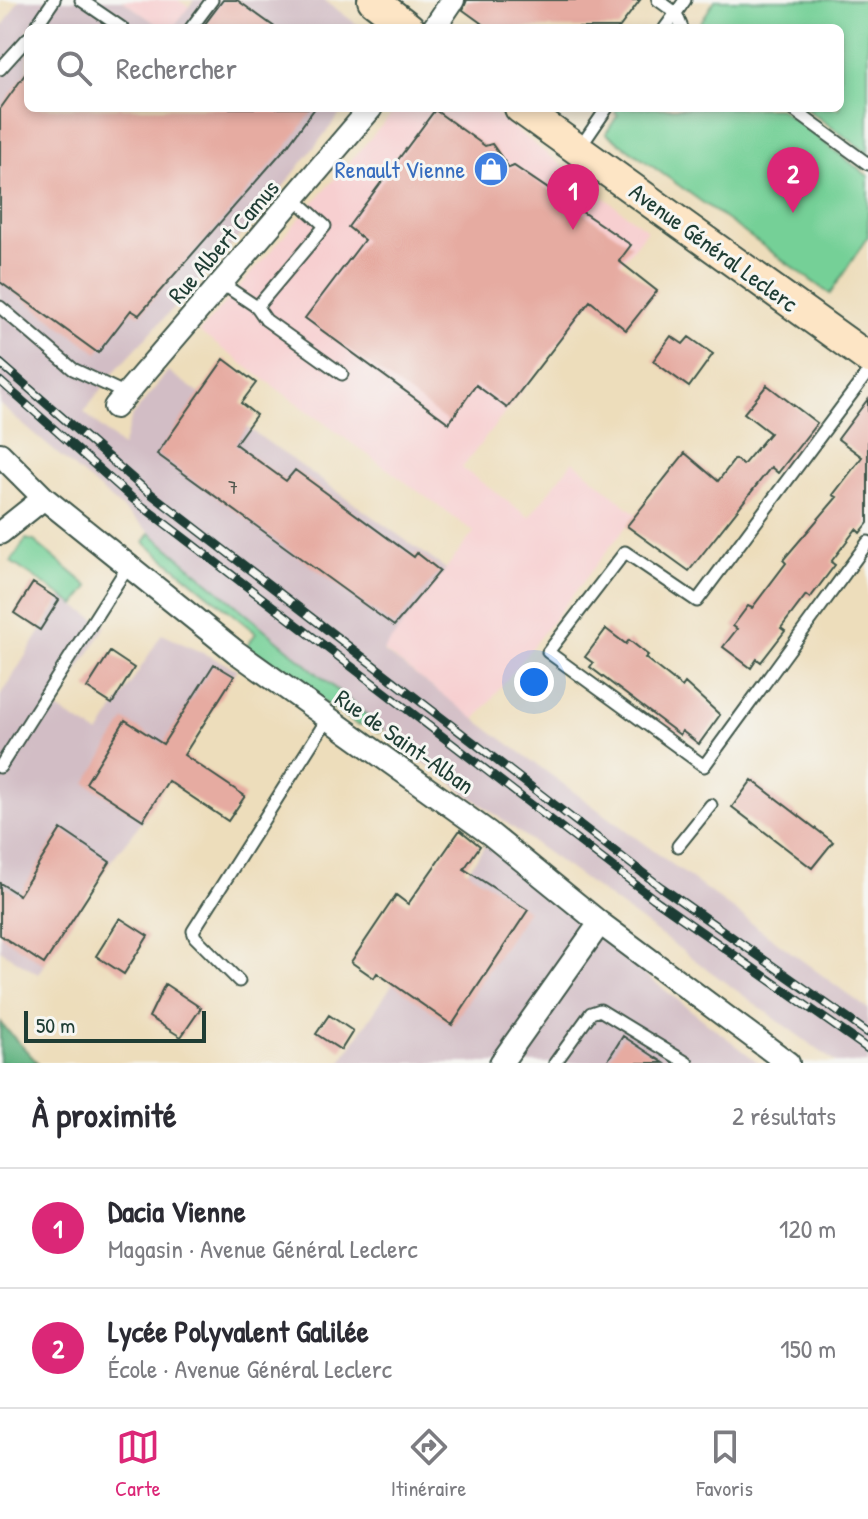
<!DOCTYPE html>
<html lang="fr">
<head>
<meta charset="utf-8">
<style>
	:root { --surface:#fff; --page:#f7f7f7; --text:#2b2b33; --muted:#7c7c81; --line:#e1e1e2; --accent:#db2777 }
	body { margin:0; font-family:"Patrick Hand",sans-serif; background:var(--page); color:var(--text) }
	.scale { position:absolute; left:24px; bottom:20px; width:182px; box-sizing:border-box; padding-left:8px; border:4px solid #1f3d34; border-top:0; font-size:22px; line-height:28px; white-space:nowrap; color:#1f3d34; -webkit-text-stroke:6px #f6f6f2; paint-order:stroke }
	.you { position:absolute; left:534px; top:682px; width:28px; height:28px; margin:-20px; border:6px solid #fff; border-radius:50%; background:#1a73e8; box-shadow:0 0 0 12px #1a73e833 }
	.badge { display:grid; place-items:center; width:52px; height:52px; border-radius:50%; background:var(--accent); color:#fff; font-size:26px; font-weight:700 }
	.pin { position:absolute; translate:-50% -66px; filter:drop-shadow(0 2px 4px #0008) }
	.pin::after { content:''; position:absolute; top:42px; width:28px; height:24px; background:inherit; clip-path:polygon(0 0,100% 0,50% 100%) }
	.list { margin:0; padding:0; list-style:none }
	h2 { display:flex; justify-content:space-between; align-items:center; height:104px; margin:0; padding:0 32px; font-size:34px }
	h2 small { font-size:26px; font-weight:400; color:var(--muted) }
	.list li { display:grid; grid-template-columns:52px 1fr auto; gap:24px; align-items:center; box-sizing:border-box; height:120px; padding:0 32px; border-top:2px solid var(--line) }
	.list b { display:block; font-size:30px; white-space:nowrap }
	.list p { margin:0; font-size:26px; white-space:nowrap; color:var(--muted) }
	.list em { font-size:26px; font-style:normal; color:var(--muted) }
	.icon { flex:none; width:44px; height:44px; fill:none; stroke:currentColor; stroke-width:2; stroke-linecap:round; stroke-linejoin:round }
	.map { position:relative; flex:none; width:868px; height:1063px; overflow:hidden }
	.search { position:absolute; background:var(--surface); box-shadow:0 4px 12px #0003; left:24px; right:24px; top:24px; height:88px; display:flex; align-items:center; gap:20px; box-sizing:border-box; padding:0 28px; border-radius:12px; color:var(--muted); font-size:30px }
	.sheet { height:344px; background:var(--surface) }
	nav { display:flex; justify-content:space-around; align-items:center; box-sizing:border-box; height:112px; border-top:2px solid var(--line); background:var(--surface); font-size:22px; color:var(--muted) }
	nav a { display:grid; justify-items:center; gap:4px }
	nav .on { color:var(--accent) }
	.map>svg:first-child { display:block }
	.built { fill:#f7cfd0 }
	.industrial { fill:#d2bdc5 }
	.green { fill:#75d097; stroke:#4a8666; stroke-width:2 }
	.forest { fill:#60b280; stroke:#40785a; stroke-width:2 }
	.building { fill:#e6aba1 }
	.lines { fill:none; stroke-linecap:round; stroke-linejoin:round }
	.lane-casing { stroke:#3e5548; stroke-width:15 }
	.street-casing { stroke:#3e5548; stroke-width:26 }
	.secondary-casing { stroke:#3e5548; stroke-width:34 }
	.lane { stroke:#fff; stroke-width:11 }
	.street { stroke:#fff; stroke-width:22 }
	.secondary { stroke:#fde5c5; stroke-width:30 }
	.rail-casing { stroke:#1f3d34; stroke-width:9 }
	.rail { stroke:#f6f6f2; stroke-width:6; stroke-dasharray:18; stroke-linecap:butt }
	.labels { text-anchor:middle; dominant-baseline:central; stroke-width:6; stroke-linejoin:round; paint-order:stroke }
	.number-label { font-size:20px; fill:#51584f }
	.shop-label { font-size:24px; fill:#366cbe; stroke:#f6f6f2; text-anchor:end }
	.street-label { font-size:24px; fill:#1f3d34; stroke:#f6f6f2 }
</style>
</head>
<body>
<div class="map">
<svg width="868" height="1063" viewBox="0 0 868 1063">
	<rect width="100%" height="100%" fill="#f6f6f2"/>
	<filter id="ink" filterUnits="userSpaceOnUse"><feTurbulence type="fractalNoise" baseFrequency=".0125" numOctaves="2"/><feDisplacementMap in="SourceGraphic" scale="16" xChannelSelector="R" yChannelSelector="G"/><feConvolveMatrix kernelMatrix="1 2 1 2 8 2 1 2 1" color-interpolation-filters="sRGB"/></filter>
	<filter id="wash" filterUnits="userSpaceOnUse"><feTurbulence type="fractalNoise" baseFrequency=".006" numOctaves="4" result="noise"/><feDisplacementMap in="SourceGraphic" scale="32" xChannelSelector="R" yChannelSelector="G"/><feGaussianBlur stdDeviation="1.8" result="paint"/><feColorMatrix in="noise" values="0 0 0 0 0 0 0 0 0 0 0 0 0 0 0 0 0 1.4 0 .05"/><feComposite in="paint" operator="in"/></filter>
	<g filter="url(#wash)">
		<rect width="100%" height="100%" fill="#edddbb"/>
		<path class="built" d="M122 0H178L189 7 173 28H162Z
			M397 108H487L647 230 462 468 529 517 573 461 636 514 475 720 383 650 474 532 199 332Z"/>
		<path class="industrial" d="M19 0H122L162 28H28V108H345L269 205 116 370 84 412 122 447 132 417 168 371 446 569 383 651 868 1009V1063H836L412 754 0 405V31Z
			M194 0H324L362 28H173Z
			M62 597 106 626 55 708 99 734 162 634 237 669 143 820 110 862 38 974 0 950V697Z
			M486 844 643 973 759 1063H340Z"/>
		<path class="green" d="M715 0H865L868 4V153L805 108H840V28H697Z
			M618 108H779L868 176V236L830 294 606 133 618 115 615 113Z
			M150 533 383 729 379 733 363 724 357 725 249 650 247 646 256 633 144 542Z
			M26 539 34 541 89 587 75 605 11 562Z"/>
		<path class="forest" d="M0 1022 4 1027 38 1063H0Z"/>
		<g id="blocks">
			<path class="building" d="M223 0H237L276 28H202Z
				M467 0H640L619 28H488L463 10Z
				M28 70V108H315L288 145 139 315 131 310 98 353 0 282V109Z
				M435 110 485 146 492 144 509 168 514 166 631 245 619 261 657 291 626 330 590 301 507 408 476 385 449 423 305 318 364 240 348 227Z
				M671 336 683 344 689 337 713 354 689 387 653 361Z
				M224 359 256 383 241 403 256 415 235 444 286 481 295 470 414 557 417 553 440 571 394 626 157 454Z
				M767 385 817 423 778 473 771 467 689 571 627 526 685 453 718 481 735 459 743 465 770 433 744 413Z
				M868 399V523L860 533 856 529 831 562 835 565 810 598 806 595 781 628 785 631 761 662 757 659 751 668 723 647 737 629 733 626 748 606 752 608 786 563 783 560 837 497 833 495 862 457 838 439Z
				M33 583 59 600 40 630 14 613Z
				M606 629 626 644 629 640 648 655 645 658 682 687 685 683 720 715 699 744 682 731 680 735 590 667 593 663 585 657Z
				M110 652 134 668 112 704 87 688Z
				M214 664 234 676 184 755 245 796 228 821 168 781 143 820 86 783 125 720 163 744Z
				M752 780 833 842 812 868 732 807Z
				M61 829 110 862 44 964 0 935V883L19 895Z
				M460 830 480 846 464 869 528 910 452 1025 377 973 374 978 351 962 396 895 408 904Z
				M120 918 148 936 124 974 96 956Z
				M165 984 201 1008 181 1037 149 1017Z
				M329 1015 353 1031 341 1050 316 1034Z
				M623 1036 664 1063H606Z"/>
		</g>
	</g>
	<g filter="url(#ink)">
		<use href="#blocks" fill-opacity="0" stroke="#3e5548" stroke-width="2"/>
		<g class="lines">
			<g class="lane-casing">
				<path id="lane" d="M81 0 122 28
					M658 0 676 13 665 28
					M35 28 54 0
					M191 28 212 0
					M682 28 676 13 685 0
					M0 69 28 38
					M791 108 868 164
					M579 149 607 108
					M221 283 257 307 266 320 342 374
					M0 307 73 369 126 394
					M257 307 325 226 294 198
					M868 372 697 601 625 552 548 652 704 766 868 542
					M0 767 128 566
					M678 846 711 805
					M239 981 195 937 193 931 328 718
					M555 1063 591 1013 600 1010 687 1063"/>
			</g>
			<g class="street-casing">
				<path id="street" d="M434 28 453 0
					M115 407 371 108
					M0 454 44 498 236 652 489 833 600 923 788 1063
					M0 533 44 498
					M501 1063 600 923"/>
			</g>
			<g class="secondary-casing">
				<path id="secondary" d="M373 0 409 28
					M520 108 868 358"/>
			</g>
			<use href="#lane" class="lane"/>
			<use href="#street" class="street"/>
			<use href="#secondary" class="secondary"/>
			<g class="rail-casing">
				<path id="rail" d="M0 363 141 486 661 887 868 1033
					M0 381 133 499 653 898 868 1049"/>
			</g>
			<use href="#rail" class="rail"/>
		</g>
	</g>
	<defs>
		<g id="shop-disc" transform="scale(1.8)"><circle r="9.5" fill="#3f7fe0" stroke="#f6f6f2"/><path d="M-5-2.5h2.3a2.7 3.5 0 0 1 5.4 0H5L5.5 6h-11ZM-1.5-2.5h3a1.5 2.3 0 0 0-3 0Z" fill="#fff"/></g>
	</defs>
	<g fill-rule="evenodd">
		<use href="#shop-disc" x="491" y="169"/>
	</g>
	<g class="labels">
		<g class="number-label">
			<text x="233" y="486">7</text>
		</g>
		<g class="shop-label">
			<text x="465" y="169">Renault Vienne</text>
		</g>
		<g class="street-label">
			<text transform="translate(223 241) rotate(-49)">Rue Albert Camus</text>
			<text transform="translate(714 247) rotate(36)">Avenue Général Leclerc</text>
			<text transform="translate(405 741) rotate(35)">Rue de Saint-Alban</text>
		</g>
	</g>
</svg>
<div class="scale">50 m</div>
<div class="you"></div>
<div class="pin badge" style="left:573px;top:230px">1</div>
<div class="pin badge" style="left:793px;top:213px">2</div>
<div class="search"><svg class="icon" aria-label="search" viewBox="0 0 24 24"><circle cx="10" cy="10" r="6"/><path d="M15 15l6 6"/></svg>Rechercher</div>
</div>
<section class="sheet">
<h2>À proximité<small>2 résultats</small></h2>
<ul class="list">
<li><span class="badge">1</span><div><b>Dacia Vienne</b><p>Magasin · Avenue Général Leclerc</p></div><em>120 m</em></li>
<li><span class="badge">2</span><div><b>Lycée Polyvalent Galilée</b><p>École · Avenue Général Leclerc</p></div><em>150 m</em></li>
</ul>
</section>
<nav>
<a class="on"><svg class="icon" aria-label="map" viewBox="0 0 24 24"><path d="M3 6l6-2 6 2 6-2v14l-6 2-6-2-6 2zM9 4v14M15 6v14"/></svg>Carte</a>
<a><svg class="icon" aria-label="directions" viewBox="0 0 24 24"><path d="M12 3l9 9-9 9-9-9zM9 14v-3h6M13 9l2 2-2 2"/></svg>Itinéraire</a>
<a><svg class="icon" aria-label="saved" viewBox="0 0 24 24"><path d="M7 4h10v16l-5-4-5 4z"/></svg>Favoris</a>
</nav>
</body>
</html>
